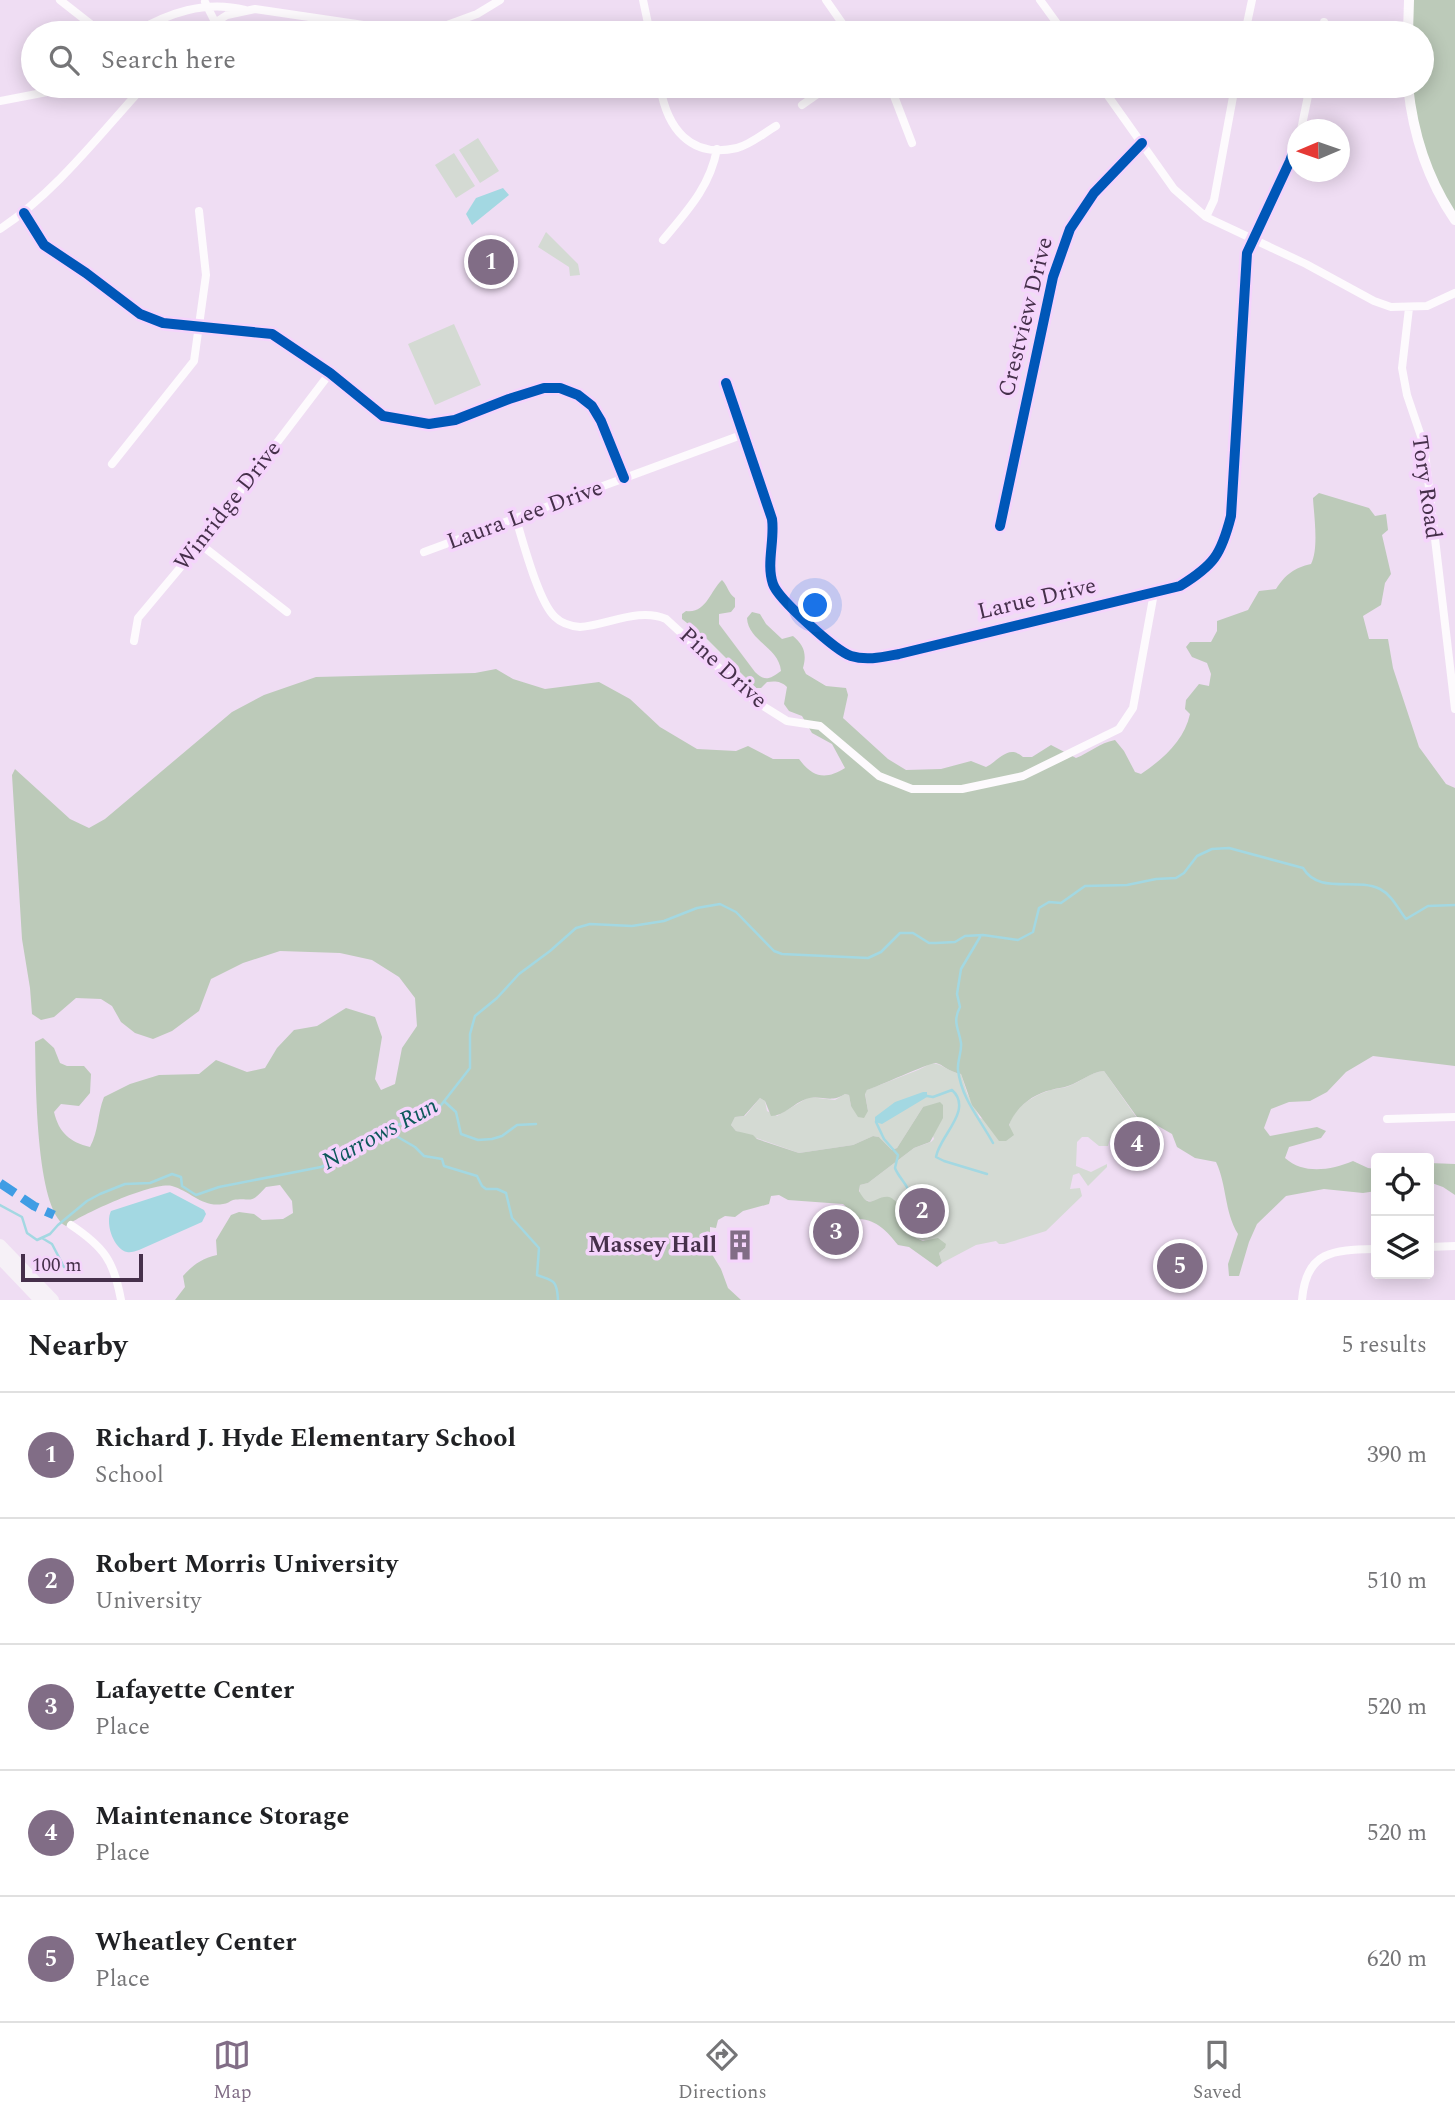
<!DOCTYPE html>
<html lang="en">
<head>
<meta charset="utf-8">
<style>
	:root { --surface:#fff; --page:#f6f6f6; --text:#202124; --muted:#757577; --line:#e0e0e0; --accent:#816d86 }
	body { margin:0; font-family:Spectral,serif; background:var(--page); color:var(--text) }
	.controls { position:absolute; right:21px; bottom:21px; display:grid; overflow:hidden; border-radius:7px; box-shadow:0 4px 18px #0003 }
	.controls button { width:63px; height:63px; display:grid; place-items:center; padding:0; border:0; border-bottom:2px solid var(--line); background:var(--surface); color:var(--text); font:35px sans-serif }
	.compass { position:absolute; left:1287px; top:119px; width:63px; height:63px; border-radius:50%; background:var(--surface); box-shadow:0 4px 18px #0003; rotate:268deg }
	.scale { position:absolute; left:21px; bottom:18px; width:122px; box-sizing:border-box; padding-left:7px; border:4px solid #46304b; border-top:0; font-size:19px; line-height:24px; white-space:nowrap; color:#46304b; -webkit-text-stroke:5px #f5d4fc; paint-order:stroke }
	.you { position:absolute; left:816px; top:606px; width:24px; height:24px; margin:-18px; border:5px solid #fff; border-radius:50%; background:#1a73e8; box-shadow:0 0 0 10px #1a73e833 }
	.badge { display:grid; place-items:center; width:46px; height:46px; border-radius:50%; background:var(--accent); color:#fff; font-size:23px; font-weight:700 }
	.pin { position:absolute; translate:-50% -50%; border:4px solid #fff; box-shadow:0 2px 7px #0006 }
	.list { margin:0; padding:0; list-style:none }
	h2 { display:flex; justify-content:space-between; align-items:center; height:91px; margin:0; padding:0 28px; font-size:30px }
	h2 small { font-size:23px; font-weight:400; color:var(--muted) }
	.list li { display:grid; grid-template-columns:46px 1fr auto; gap:21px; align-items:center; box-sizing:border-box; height:126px; padding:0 28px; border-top:2px solid var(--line) }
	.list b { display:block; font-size:26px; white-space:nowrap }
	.list p { margin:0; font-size:23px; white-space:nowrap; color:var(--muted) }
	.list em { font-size:23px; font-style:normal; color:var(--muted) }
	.icon { flex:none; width:38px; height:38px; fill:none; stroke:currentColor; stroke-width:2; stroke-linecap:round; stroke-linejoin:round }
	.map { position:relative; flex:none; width:1455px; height:1300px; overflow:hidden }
	.search { position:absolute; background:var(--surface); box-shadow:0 4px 18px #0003; left:21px; right:21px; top:21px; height:77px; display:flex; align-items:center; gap:18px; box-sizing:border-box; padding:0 24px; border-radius:38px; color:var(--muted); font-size:26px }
	.sheet { height:721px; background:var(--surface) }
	nav { display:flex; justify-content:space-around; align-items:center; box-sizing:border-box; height:98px; border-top:2px solid var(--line); background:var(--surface); font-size:19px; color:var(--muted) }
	nav a { display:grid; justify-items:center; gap:4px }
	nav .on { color:var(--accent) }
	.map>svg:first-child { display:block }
	.green { fill:#d4dad3 }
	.forest { fill:#bccab9 }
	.water { fill:#a3d8e2 }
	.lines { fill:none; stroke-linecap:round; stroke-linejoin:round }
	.stream { stroke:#a3d8e2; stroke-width:2.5 }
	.minor { stroke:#fdfafd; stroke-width:8 }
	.tertiary { stroke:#fdfafd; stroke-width:10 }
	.primary { stroke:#f6f1f7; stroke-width:12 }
	.quiet { stroke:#409de4; stroke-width:9; stroke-dasharray:18 9; stroke-linecap:butt }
	.cycleway-casing { stroke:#f5d4fc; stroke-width:15 }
	.cycleway { stroke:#0057b8; stroke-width:10 }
	.labels { text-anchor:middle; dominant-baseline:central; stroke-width:7; stroke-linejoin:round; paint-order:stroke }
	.street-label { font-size:23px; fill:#46304b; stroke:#f5d4fc }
	.poi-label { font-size:23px; font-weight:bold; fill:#46304b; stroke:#f5d4fc; text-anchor:end }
	.water-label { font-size:24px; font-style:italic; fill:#0d585b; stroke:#f5d4fc }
</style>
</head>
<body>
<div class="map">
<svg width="1455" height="1300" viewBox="0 0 1455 1300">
	<rect width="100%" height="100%" fill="#efddf3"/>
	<path class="green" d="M478 138 499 171 480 183 459 150Z
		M454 153 475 186 456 198 435 165Z
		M546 232 578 264 580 275 570 276 569 267 538 247Z
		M454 324 481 385 435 405 408 344Z
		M932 1063C943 1064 949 1072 961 1074L967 1093 980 1118 1009 1127C1011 1110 1032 1096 1048 1091 1055 1088 1062 1089 1069 1086 1082 1081 1091 1072 1104 1071L1139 1121C1127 1133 1112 1127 1108 1146H1099L1088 1137H1082L1077 1142 1076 1166 1091 1172 1107 1164V1167L1088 1186 1079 1173 1073 1175 1070 1189 1080 1188 1082 1196 1046 1231 1004 1244H999L996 1241 976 1245 942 1263 939 1253 945 1248C932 1241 920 1241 906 1234L905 1231 913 1224 893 1199C880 1198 856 1210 860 1185L868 1183 914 1148 931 1142 934 1139 923 1107 897 1148 892 1150 879 1137 873 1136 853 1145 799 1153 736 1131 731 1125 735 1117 745 1116 760 1098 765 1101 767 1111 777 1116 809 1097 835 1100 845 1094 849 1095 851 1106 868 1111 865 1093 867 1090 918 1070Z"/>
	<path class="forest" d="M1409 0H1455V220L1431 178 1408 86H1422V33H1408Z
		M1319 493 1369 508 1375 516 1386 514 1388 530 1382 535 1391 574 1385 583 1381 605 1363 616 1369 639H1388L1393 668 1419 747 1446 784 1455 788V1066L1373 1056 1346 1072 1327 1092 1310 1101 1289 1102 1271 1109 1264 1128 1270 1136 1317 1127 1326 1131 1321 1138 1289 1147 1285 1158C1304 1175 1331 1170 1353 1161L1368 1168 1376 1169V1191L1363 1193 1324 1189 1286 1196 1257 1224 1249 1242 1239 1276H1229L1228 1264 1238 1234C1224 1211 1227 1185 1216 1162L1195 1158 1177 1147 1172 1134 1151 1122 1137 1117 1104 1071C1090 1072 1081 1082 1068 1086 1063 1088 1057 1088 1051 1090 1033 1094 1016 1107 1009 1125L1014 1135 1006 1141H999L972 1105 961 1074C949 1072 942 1064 936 1063 931 1062 877 1087 867 1090L865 1094 868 1111 864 1118 858 1117 851 1106 849 1095 845 1094C830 1104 821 1094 806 1099 794 1103 784 1116 771 1116L765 1101 760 1098 744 1116 735 1117 731 1125 736 1131 753 1135 757 1139 799 1153 853 1145 873 1136 879 1137 892 1150 897 1148 923 1107 940 1102 943 1105V1118L930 1142 914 1148 868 1183 860 1185 859 1191C870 1212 875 1195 889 1197 898 1199 906 1217 913 1224L905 1231 907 1234 923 1241 938 1238 946 1244 945 1248 939 1253 942 1263 937 1267 909 1247 898 1245C887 1231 877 1220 859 1219L843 1204 788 1200 779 1195 771 1196 769 1204 743 1211 735 1217 725 1216 718 1220 716 1228 710 1227V1251L721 1269 728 1288 741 1300H175L185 1287 183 1276C194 1264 201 1259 217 1255L216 1240 231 1215 239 1212 254 1214 262 1220 283 1219 293 1213 292 1201 280 1185 266 1187C249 1206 253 1197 233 1200 230 1201 227 1204 223 1204 203 1208 190 1191 172 1186 154 1181 82 1214 66 1226 35 1210 36 1077 35 1042L43 1038 54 1048 60 1063 67 1066H84L91 1074 90 1093 79 1106 61 1104 54 1112C59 1133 70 1142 90 1147 99 1130 97 1115 104 1097L130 1084 159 1075 199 1074 216 1060 247 1072 265 1068 277 1048 294 1030 317 1026 346 1008 375 1017 382 1037 375 1079 381 1090 395 1084 402 1048 417 1026 415 998 399 977 372 960 340 953 280 951 243 963 211 979 199 1011 172 1031 153 1039 135 1033 121 1022 112 1006 101 999 76 998 54 1017 41 1020 32 1014 30 988 22 939 12 775 15 769 70 819 89 828 105 819 232 712 264 695 316 677 475 673 496 669 513 679 545 689 599 682 630 699 660 727 697 749 736 751 748 746 773 759H799C813 778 826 780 845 768L832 744 812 733 802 716 789 711 784 704 787 687C781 681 775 681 767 682L761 688H756L707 639 682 619V614L686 611C706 614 710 591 722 580 728 586 728 593 735 598V607L731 612 719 614V624L755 672C765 682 770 679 781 671 779 647 748 641 747 618L752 612 760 614 766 624 782 639 793 636C804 645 807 654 803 668L806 674 826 686 846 688 848 695 843 718 888 759 906 770 941 769 971 761 986 767C1000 760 1008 744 1023 757H1032L1051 745 1076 758C1091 752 1099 743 1115 740L1124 751 1135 772 1141 774C1163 759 1184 741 1190 714L1185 709 1186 700 1199 684 1209 686 1211 674 1207 663 1192 657 1186 647 1190 642H1211L1217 631V621L1248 610 1259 591 1276 589C1286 574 1294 568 1311 564 1319 549 1314 516 1313 498Z
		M1429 1163 1455 1164V1195L1443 1187 1429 1182Z"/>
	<path class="water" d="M503 188 509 195 472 225 466 214 476 198Z
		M923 1092H927V1097L882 1124 875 1122V1117L895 1102Z
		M170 1192 204 1210 206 1214 202 1222 139 1250C135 1251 131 1253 127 1252 113 1248 105 1223 111 1211Z"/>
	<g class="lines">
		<path class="stream" d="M980 937 961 969 957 994 960 1007C952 1022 959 1029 961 1043 962 1052 957 1061 958 1070 962 1100 979 1117 993 1143
			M927 1096 933 1097 952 1090C974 1110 939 1136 936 1157L944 1161 987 1174
			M445 1102 456 1112 461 1134 478 1140 492 1139 502 1136 517 1125 536 1124
			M876 1122 884 1139 898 1155 895 1168C898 1176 904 1181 908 1189 914 1199 916 1207 924 1215
			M384 1129 415 1147 424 1156 442 1159 444 1166 477 1176 482 1186 486 1189H497L506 1193 512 1218 539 1248 537 1275C553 1281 557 1279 558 1300
			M0 1205 22 1217 27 1233 37 1240 50 1234 58 1225 87 1201 100 1194 125 1184 150 1183 172 1174 181 1177 182 1186 196 1195 219 1187 321 1167 345 1157 379 1130 422 1118 438 1109 470 1068V1034L475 1016 497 998 519 974 550 951 576 928 590 924 632 926 664 921 697 908 720 904 736 912 774 951 782 954 868 958 881 952 900 933H913L929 943H936L955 942 965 936 983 935 1018 940 1033 932 1039 908 1049 902 1061 903 1085 886 1127 885 1156 879 1176 878 1184 873 1197 856 1212 849 1229 848 1303 868C1319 895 1355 877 1380 889 1392 895 1398 909 1406 919L1428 906 1455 905
			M42 1238 52 1244 64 1267"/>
		<path class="minor" d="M60 0 102 33
			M643 0 650 33
			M826 0 849 33
			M1040 0 1064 33
			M205 2 215 22
			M134 33C168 13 205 0 245 10
			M199 33 227 15 255 9 377 27 416 29 447 25 477 14 500 0
			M1245 33 1252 0
			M1322 33 1324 22
			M660 86C667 128 690 159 737 148 750 145 764 133 776 126
			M886 86 894 96 912 143
			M1101 86 1174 189 1206 217 1306 264 1374 301 1391 307 1427 306 1455 293
			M0 101 47 92 56 86
			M802 105 829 86
			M1301 130 1310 86
			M24 213 44 245 86 273 140 314 163 323 272 334 330 373 383 416 429 424 455 420 509 399 544 388H560L578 395 592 406 601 421 624 478
			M1206 217 1214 200 1235 86
			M0 229C56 192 99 135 144 86
			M663 240C687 211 710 187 717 149
			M1409 308 1402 368 1407 395 1424 445 1455 709
			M726 383 772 519C775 540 766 564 773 584 778 599 836 651 851 656 867 661 883 657 899 654L1180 586C1214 565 1221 555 1231 516L1247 253 1290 161 1298 139
			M112 464 194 361 206 275 199 211
			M516 519C523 542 539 603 555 617 562 624 570 626 580 627 608 625 639 607 666 619L755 701 787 721 820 726 879 776 912 789H962L1023 776 1119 729 1133 708 1154 593
			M1000 526 1053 277 1070 229 1094 193 1142 143
			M200 544 287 612
			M424 552 744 434
			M134 641 138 618 200 544 330 373
			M1387 1119 1455 1117
			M71 1225C104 1247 114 1261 121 1300
			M1429 1247 1455 1246
			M1302 1300C1306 1250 1334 1250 1376 1249"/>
		<path class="tertiary" d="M1408 33 1409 0
			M1408 86C1413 134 1427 179 1455 220"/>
		<path class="primary" d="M0 1245 53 1300
			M0 1258 40 1300"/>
		<path class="quiet" d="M0 1183 34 1206 54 1215"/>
		<g class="cycleway-casing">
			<path id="cycleway" d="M24 213 44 245 86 273 140 314 163 323 272 334 330 373 383 416 429 424 455 420 509 399 544 388H560L578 395 592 406 601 421 624 478
				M726 383 772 519C775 540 766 564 773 584 778 599 836 651 851 656 867 661 883 657 899 654L1180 586C1214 565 1221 555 1231 516L1247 253 1290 161 1298 139
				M1000 526 1053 277 1070 229 1094 193 1142 143"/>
		</g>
		<use href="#cycleway" class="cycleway"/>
	</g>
	<defs>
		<g id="building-bare" transform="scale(2.415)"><path d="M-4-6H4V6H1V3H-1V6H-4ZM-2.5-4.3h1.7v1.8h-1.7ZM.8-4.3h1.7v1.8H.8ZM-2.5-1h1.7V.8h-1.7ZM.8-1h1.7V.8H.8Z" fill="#816d86" stroke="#f5d4fc" stroke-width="2.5" paint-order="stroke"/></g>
	</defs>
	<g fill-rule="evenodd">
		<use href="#building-bare" x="740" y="1245"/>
	</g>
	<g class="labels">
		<g class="street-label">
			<text transform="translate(1026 317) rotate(-76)">Crestview Drive</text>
			<text transform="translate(1426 487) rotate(82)">Tory Road</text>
			<text transform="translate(228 506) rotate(-52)">Winridge Drive</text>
			<text transform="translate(525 515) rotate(-20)">Laura Lee Drive</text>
			<text transform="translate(1037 599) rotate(-13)">Larue Drive</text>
			<text transform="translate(723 668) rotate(42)">Pine Drive</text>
		</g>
		<g class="poi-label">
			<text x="717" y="1245">Massey Hall</text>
		</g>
		<g class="water-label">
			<text transform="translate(380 1134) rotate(-28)">Narrows Run</text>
		</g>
	</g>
</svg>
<div class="controls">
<button><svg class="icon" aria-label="locate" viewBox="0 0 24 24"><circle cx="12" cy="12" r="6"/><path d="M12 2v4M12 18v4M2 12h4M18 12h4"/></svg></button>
<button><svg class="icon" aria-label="layers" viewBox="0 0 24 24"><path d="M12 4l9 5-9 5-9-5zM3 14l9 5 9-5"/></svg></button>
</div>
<svg class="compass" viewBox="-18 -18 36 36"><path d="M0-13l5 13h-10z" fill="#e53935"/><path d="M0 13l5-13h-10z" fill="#757577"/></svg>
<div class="scale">100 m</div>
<div class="you"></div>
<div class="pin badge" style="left:491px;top:262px">1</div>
<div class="pin badge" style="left:922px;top:1211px">2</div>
<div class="pin badge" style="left:836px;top:1232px">3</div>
<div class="pin badge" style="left:1137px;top:1144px">4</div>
<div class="pin badge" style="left:1180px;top:1266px">5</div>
<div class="search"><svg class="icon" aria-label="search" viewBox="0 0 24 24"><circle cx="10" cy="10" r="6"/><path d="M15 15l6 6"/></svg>Search here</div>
</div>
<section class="sheet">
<h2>Nearby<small>5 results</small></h2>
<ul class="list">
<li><span class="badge">1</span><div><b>Richard J. Hyde Elementary School</b><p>School</p></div><em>390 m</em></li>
<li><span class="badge">2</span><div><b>Robert Morris University</b><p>University</p></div><em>510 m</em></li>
<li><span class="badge">3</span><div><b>Lafayette Center</b><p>Place</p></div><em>520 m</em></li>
<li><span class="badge">4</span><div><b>Maintenance Storage</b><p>Place</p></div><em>520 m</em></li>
<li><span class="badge">5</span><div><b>Wheatley Center</b><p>Place</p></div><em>620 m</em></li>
</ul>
</section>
<nav>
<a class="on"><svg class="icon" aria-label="map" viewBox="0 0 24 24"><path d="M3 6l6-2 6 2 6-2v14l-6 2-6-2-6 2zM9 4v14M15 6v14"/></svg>Map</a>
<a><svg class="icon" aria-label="directions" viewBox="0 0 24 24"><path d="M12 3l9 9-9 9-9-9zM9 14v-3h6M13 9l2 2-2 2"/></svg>Directions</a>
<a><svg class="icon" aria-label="saved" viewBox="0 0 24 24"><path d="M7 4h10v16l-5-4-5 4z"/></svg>Saved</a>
</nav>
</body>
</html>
